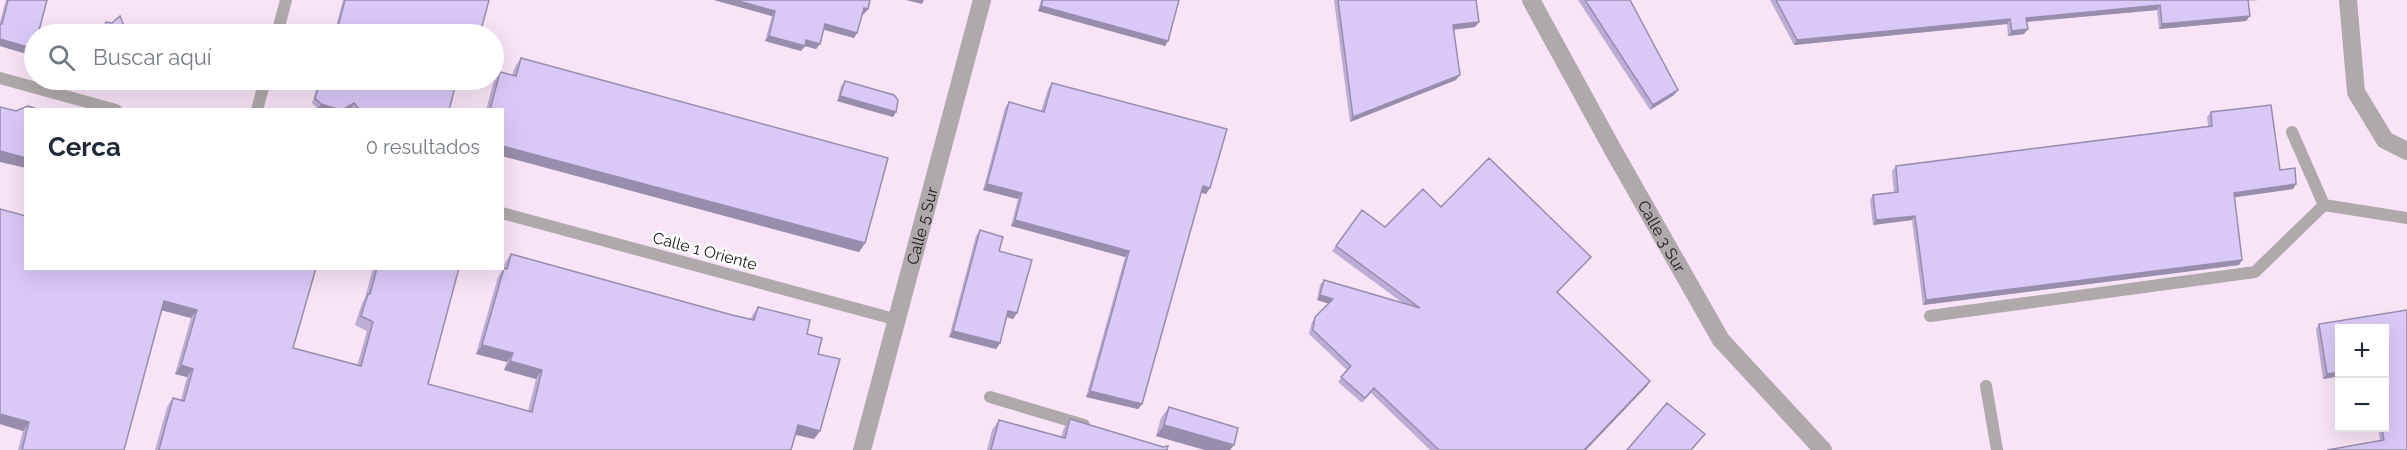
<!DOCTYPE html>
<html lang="es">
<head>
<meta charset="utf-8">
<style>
	:root { --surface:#fff; --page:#f6f6f7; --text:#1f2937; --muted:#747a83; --line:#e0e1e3 }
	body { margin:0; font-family:Raleway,sans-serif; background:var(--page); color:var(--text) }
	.controls { position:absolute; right:18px; bottom:18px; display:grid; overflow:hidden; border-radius:0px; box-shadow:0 6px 24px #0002 }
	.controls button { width:54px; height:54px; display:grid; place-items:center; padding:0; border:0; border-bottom:2px solid var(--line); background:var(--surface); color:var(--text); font:30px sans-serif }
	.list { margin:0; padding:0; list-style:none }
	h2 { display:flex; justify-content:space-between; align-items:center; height:78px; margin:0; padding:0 24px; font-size:26px }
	h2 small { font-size:20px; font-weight:400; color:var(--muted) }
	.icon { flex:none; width:33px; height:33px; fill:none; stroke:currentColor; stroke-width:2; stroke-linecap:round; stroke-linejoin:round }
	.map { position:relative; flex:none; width:2407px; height:450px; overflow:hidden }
	.search { position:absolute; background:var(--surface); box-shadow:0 6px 24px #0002; left:24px; top:24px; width:480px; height:66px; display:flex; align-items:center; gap:15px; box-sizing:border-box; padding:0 21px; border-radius:33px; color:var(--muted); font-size:22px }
	.panel { position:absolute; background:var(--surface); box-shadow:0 6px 24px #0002; left:24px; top:108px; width:480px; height:162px; border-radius:0px }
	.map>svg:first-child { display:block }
	.built { fill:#f7e4f6; fill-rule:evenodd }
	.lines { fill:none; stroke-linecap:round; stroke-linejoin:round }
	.service { stroke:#b0a9ab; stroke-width:12 }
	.minor { stroke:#b0a9ab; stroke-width:18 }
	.tertiary { stroke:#b0a9ab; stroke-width:18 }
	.wall { fill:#bbadd4 }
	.shaded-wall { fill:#988dad }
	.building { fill:#d9c9f7; stroke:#988dad; stroke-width:1.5 }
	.labels { text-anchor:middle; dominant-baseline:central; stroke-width:5; stroke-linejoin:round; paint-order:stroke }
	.street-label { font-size:16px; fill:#1b171b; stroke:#fff }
</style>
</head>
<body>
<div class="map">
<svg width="2407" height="450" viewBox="0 0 2407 450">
	<rect width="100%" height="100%" fill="#fef1fd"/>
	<path class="built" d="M0 0H2407V450H0ZM34 34H494V80H34ZM26 110H502V268H26ZM2340 328H2384V428H2340Z"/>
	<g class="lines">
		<path class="service" d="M277 34 286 0
			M0 78 116 110
			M257 110 265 80
			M2292 132 2324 205 2407 218
			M502 213 898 320
			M1930 316 2255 272 2324 205
			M1986 386 1997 450
			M990 397 1084 425"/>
		<g class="minor">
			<path id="s1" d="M1531 0 1613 150 1721 340 1823 450"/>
			<path d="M2348 0 2356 92 2385 140 2407 151"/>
		</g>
		<path class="tertiary" id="s2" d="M862 450 982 0"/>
	</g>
	<path class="wall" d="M6 0H47L30 55 0 46V22Z
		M343 0H489L480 34H334Z
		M714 0H870L868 9 864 14H862L857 33 854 38 824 30 820 44 816 49 805 46 801 51 765 41 772 16Z
		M1041 0H1179L1168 41 1165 46 1038 11Z
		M1334 0H1476L1475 27 1454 30 1456 80 1350 122Z
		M1578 0H1630L1674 95 1650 110Z
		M1770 0H2260L2248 1 2246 21 2159 29 2157 10 2027 22 2024 34 2008 36 2007 24 1794 45Z
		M106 22 124 26 130 34H100L102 27Z
		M521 58 865 243 859 252 502 156V110H486L494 80 500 72 512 75 515 67Z
		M319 80H457L449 110H352L351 108 348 110H319L312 103Z
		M845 81 896 112 893 117 837 101 841 86Z
		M1052 83 1210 188 1206 194 1201 192 1142 404 1138 409 1086 397 1125 257 1011 226 1018 199 983 190 1005 108 1009 102 1041 111 1048 89Z
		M2211 112 2296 184 2293 189 2234 197 2242 260 2239 265 1923 305 1912 220 1873 225 1870 200 1873 195 1894 193 1892 171 1896 166 2208 126 2207 117Z
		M1441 207 1591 257 1587 261 1557 293 1647 386 1586 450H1430L1371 393 1362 403 1338 382 1347 370 1309 334 1312 322 1329 303 1317 300 1320 285 1324 280 1403 303 1332 251 1362 210 1385 227Z
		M0 209 26 268H316L293 348 357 366 367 331 355 325 362 303 365 298 373 268H459L428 384 528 411 536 379 504 370 507 362 476 354 498 277 503 269 505 263 511 254 732 315 751 319 752 316 758 307 807 334 818 354 820 431 814 439 796 435 791 450H155L167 407 173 398 181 400 187 377 175 374 191 318 161 310 124 450H18L23 431 0 424Z
		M980 230 999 251 1017 313 1013 319 1006 317 1000 343 996 349 949 337 976 236Z
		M2407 310V450L2380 441 2378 428H2385V328L2340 376 2323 379 2316 329 2319 324Z
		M1169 407 1230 450H1205L1156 436 1161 418Z
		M1070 419 1167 450H987L992 430 999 420 1061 437 1064 428Z"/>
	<path class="shaded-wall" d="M714 0H735L775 11 772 16Z
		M906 0H924L922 4Z
		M2160 5 2157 10 2023 22 2026 18Z
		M1041 6 1168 41 1165 46 1038 11Z
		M864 8 868 9 864 14 860 13Z
		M2250 16 2246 21 2159 29 2162 24Z
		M2010 19 2007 24 1794 45 1797 40Z
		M1479 22 1475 27 1450 30 1453 25Z
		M825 24 857 33 854 38 822 29Z
		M2028 29 2024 34 2008 36 2012 31Z
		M769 36 806 40 820 44 816 49 805 46 801 51 765 41Z
		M0 39 34 49 30 55 0 46Z
		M1460 75 1456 80 1350 122 1353 117Z
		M201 80H214L212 83Z
		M1678 90 1674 95 1650 110 1653 105Z
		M840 96 896 112 893 117 837 101Z
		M354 103 351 108 348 110H342Z
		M321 104 340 110 317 109Z
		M502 146 865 243 859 252 502 156Z
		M0 151 26 158V168L0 162Z
		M987 184 1022 193 1018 199 983 190Z
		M2296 184 2293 189 2230 198 2234 193Z
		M1203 186 1210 188 1206 194 1198 192Z
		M1915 216 1912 220 1873 225 1876 220Z
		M1015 220 1129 251 1125 257 1011 226Z
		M2242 260 2239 265 1923 305 1926 300Z
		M1320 295 1333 299 1330 304 1317 300Z
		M164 301 197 310 191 318 157 309Z
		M1008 311 1017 313 1013 319 1004 316Z
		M953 331 1000 343 996 349 949 337Z
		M482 345 513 353 507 362 476 354Z
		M510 361 542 370 536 379 504 370Z
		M181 365 193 369 187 377 175 374Z
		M2340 372V376L2323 379 2327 374Z
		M1650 381 1647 386 1586 450H1584Z
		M1090 391 1142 404 1138 409 1086 397Z
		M0 414 29 422 23 431 0 424Z
		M798 425 820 431 814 439 792 434Z
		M1164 425 1234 445 1230 450H1205L1156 436Z"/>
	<path class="building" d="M8 0H47L38 34H34V49L0 39V24H2Z
		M345 0H489L480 34H336Z
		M735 0H870L868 9 864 8 857 33 825 24 820 44 806 40 805 46 769 36 775 11Z
		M1043 0H1179L1168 41 1041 6Z
		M1338 0H1476L1479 22 1453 25 1460 75 1353 117Z
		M1585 0H1630L1678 90 1653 105Z
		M1776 0H2248L2250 16 2162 24 2160 5 2026 18 2028 29 2012 31 2010 19 1797 40Z
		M120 16 124 26 132 28 130 34H103L106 22 112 23Z
		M209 29 211 34H198Z
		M223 30 225 34H215Z
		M521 58 888 158 865 243 502 146V110H490L500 72 516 76Z
		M321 80H457L449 110H360L354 103 342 110H340L321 104 315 98Z
		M845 81 894 95 898 100 896 112 840 96Z
		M1052 83 1227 129 1210 188 1203 186 1142 404 1090 391 1129 251 1015 220 1022 193 987 184 1009 102 1044 112Z
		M2271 105 2280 170 2295 168 2296 184 2234 193 2242 260 1926 300 1915 216 1876 220 1873 195 1898 192 1896 166 2212 126 2211 112Z
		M28 106 40 110H26V158L0 151V107L16 111Z
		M1489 158 1591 257 1557 292 1650 381 1584 450H1439L1374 388 1365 398 1341 377 1351 366 1313 330 1315 317 1333 299 1320 295 1324 280 1420 308 1336 246 1362 210 1385 227 1423 189 1441 207Z
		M0 209 26 216V268H316L293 348 361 366 373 322 361 316 368 294H370L377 268H459L428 384 532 412 542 370 510 361 513 353 482 345 504 268 507 269 511 254 732 315 754 320 758 307 810 320 807 334 822 338 818 354 840 359 820 431 798 425 791 450H159L173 398 184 401 193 369 181 365 197 310 164 301 124 450H22L29 422 0 414Z
		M980 230 1003 237 999 251 1032 260 1017 313 1008 311 1000 343 953 331Z
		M2407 310V450H2327L2384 440 2382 428H2385V328H2340V372L2327 374 2319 324Z
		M1667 403 1705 434 1691 450H1627Z
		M1169 407 1238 428 1234 445 1164 425Z
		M1070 419 1163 447 1168 446 1167 450H991L999 420 1065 438Z"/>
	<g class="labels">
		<g class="street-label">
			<text stroke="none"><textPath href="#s2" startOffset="232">Calle 5 Sur</textPath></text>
			<text stroke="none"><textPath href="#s1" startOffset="270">Calle 3 Sur</textPath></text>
			<text transform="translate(705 251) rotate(15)">Calle 1 Oriente</text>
		</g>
	</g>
</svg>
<div class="controls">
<button>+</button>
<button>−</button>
</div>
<div class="search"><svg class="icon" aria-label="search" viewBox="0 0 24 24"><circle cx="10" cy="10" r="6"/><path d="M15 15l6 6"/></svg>Buscar aquí</div>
<section class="panel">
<h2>Cerca<small>0 resultados</small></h2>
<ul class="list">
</ul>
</section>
</div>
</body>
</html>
